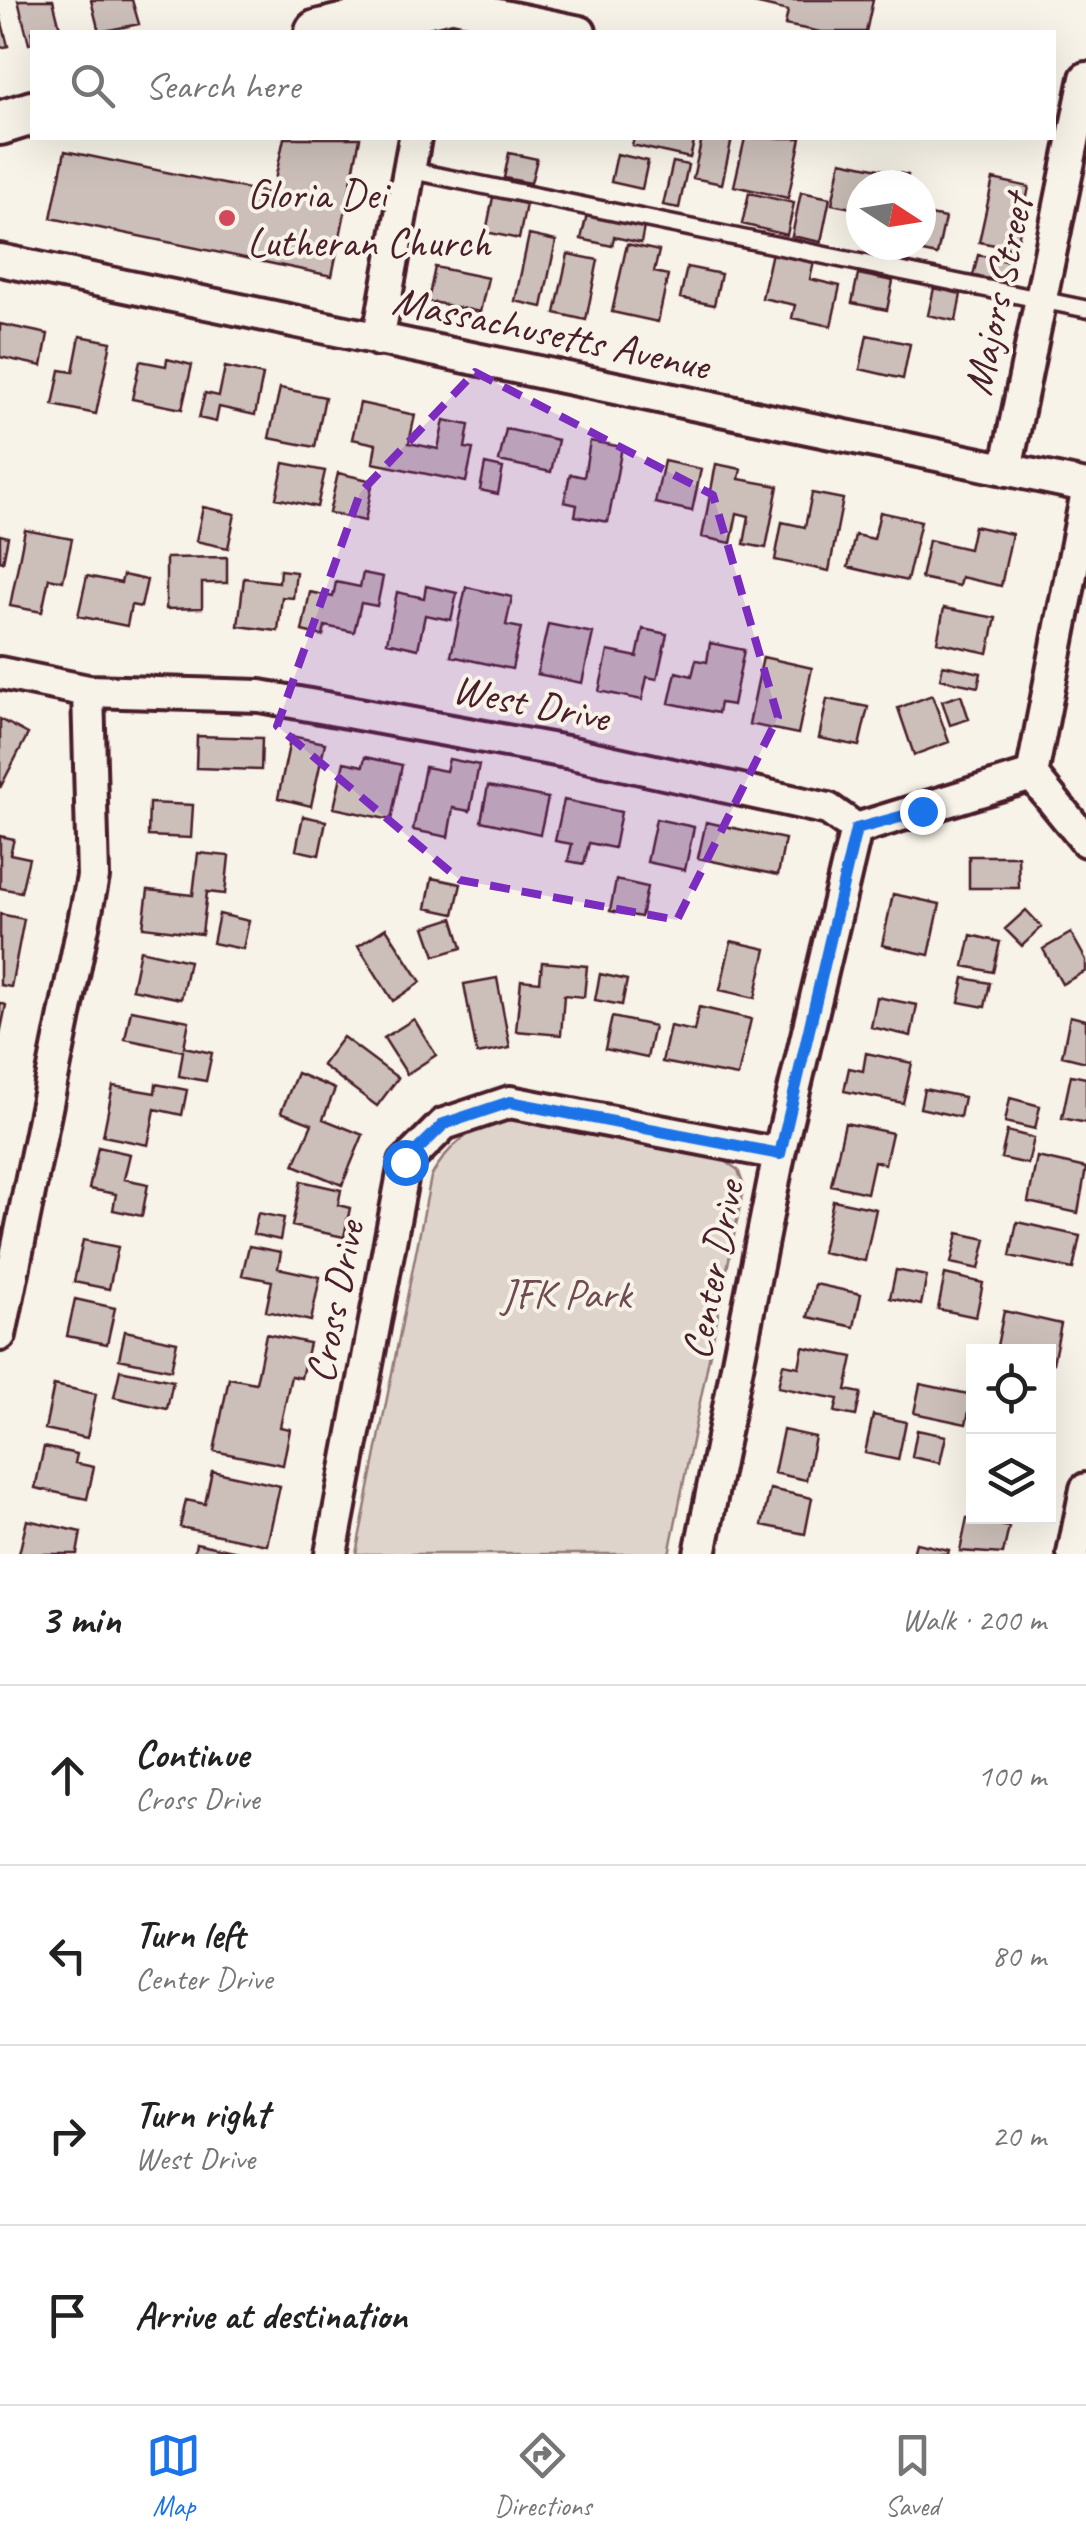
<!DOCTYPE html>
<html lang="en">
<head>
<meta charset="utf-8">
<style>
	:root { --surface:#fff; --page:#f6f6f6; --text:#222; --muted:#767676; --line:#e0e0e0; --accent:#1a73e8 }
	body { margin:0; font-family:Caveat,sans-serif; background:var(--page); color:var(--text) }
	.controls { position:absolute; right:30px; bottom:30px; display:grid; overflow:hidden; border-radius:0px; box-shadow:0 10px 40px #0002 }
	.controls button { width:90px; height:90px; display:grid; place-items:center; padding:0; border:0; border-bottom:2px solid var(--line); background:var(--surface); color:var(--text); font:50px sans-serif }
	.compass { position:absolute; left:846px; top:170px; width:90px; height:90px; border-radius:50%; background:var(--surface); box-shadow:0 10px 40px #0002; rotate:102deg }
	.stop { position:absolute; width:30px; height:30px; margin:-22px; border:8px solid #1a73e8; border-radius:50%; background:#fff }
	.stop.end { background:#1a73e8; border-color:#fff; box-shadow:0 2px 10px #0008 }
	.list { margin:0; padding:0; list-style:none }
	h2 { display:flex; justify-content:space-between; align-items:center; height:130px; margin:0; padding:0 40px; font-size:42px }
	h2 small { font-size:32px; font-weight:400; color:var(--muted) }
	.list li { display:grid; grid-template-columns:65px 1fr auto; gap:30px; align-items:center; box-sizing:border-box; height:180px; padding:0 40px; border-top:2px solid var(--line) }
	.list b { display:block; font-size:38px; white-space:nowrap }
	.list p { margin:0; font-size:32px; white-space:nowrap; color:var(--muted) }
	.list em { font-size:32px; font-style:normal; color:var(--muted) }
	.icon { flex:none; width:55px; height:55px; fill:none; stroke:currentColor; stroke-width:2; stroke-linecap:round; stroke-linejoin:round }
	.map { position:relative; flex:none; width:1086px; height:1554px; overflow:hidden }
	.search { position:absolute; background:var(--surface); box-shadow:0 10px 40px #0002; left:30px; right:30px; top:30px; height:110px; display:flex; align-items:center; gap:25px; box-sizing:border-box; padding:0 35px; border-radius:0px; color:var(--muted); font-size:38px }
	.sheet { height:850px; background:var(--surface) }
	nav { display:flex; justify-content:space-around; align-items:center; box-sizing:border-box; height:140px; border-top:2px solid var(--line); background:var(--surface); font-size:28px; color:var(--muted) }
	nav a { display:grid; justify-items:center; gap:5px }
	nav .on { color:var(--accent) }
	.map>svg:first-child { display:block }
	.green { fill:#ded4cc; stroke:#947a7c; stroke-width:2.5 }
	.building { fill:#ccbfb9; stroke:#4a1f2b; stroke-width:2.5 }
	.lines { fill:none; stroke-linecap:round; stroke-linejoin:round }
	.lane-casing { stroke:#4a1f2b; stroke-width:22 }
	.street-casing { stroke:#4a1f2b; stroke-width:38 }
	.secondary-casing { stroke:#4a1f2b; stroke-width:50 }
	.lane { stroke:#f7f3e8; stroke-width:15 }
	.street { stroke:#f7f3e8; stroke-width:30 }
	.secondary { stroke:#f7f3e8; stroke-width:42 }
	.route { stroke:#1a73e8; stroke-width:12 }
	.marked { fill:#7b2cbf; fill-opacity:0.2; stroke:#7b2cbf; stroke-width:8; stroke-dasharray:20 12; stroke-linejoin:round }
	.poi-dot { fill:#d1495b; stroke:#f7f3e8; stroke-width:4 }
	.labels { text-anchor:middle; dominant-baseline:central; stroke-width:8; stroke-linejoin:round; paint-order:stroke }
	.poi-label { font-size:42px; fill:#4a1f2b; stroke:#f7f3e8; text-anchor:start }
	.street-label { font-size:42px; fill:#4a1f2b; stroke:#f7f3e8 }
	.park-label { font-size:42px; fill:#6f4c53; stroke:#f7f3e8 }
</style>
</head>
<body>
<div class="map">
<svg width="1086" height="1554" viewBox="0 0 1086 1554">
	<rect width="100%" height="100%" fill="#f7f3e8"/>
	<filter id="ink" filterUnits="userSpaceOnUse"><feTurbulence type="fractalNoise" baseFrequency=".01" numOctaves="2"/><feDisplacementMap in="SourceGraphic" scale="20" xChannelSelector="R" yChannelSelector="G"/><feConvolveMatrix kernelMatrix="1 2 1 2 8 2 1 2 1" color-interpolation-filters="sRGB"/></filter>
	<g filter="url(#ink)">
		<path class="green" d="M510 1118 527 1119 725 1161 738 1170 744 1186 669 1554H356L431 1177C448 1144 473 1126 510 1118Z"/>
		<path class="building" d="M18 0H53L61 32H32V43L29 44Z
			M91 0H132L139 24 99 32Z
			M741 0H873L866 32H821L785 25 788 11Z
			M0 15 8 46 0 48Z
			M284 138H360L332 276 51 218 65 151 272 194Z
			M634 138H695L690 158 632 145Z
			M702 138H732L722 184 693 178Z
			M745 138H801L788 198 734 186Z
			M509 153 537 159 531 183 504 178Z
			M617 154 648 161 642 189 611 182Z
			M841 161 908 175 906 185H861V210L832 204Z
			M673 162 688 165 679 208 663 205Z
			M993 179 1029 187 1016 249 979 242Z
			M801 192 830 198 821 242 792 236Z
			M749 193 794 203 787 235 742 224Z
			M493 197 526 204 519 239 486 232Z
			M921 213 945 218 937 255 894 246 921 245Z
			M587 214 644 227 641 243 614 237 612 246 581 239Z
			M529 235 556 241 542 307 515 301Z
			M627 244 659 251 654 272 668 275 658 322 612 312Z
			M772 252 814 262 810 279 840 286 831 326 792 318 795 305 762 298Z
			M568 254 598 260 586 320 555 313Z
			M978 255 1011 262 1007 282 973 276Z
			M435 267 488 278 480 312 428 301Z
			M687 267 721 274 714 305 680 298Z
			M858 274 893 281 887 310 852 303Z
			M934 288 961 294 956 321 928 315Z
			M0 324 48 334 42 366 0 357Z
			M867 335 910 344 903 379 860 369Z
			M80 336 111 342 96 414 53 405 60 370 73 372Z
			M167 359 192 365 182 409 132 399 140 361 166 366Z
			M225 367 263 375 255 415 219 407 216 422 199 418 205 393 219 396Z
			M280 388 325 397 315 447 269 438Z
			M360 403 415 415 409 443 438 449 444 420 469 425 465 448 473 449 466 482 373 463 376 444 352 439Z
			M506 429 558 440 551 472 499 461Z
			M590 441 622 447 608 522 575 516 577 505 564 502 570 474 584 477Z
			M664 461 701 469 692 511 655 503Z
			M284 463 325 471 317 507 276 498Z
			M485 464 503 468 498 494 480 490Z
			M716 464 741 469 739 479 778 486 766 548 744 544 749 516 737 513 731 543 702 537Z
			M338 473 373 481 365 521 329 513Z
			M812 493 843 499 829 571 775 560 782 522 805 527Z
			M203 507 235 514 228 548 196 541Z
			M880 512 921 521 907 581 848 567 855 535 874 539Z
			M974 526 1012 534 1001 586 961 577 959 586 921 578 929 540 969 549Z
			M25 530 72 539 63 581 49 578 42 612 10 606Z
			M0 535 8 537 3 562 0 561Z
			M227 557V583H202V608L166 609V558Z
			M280 570 296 572 293 598 282 597 278 631 238 626 244 578 279 582Z
			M363 573 383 577 377 606 361 603 354 632 325 626 323 636 302 631 310 592 333 597 336 582 360 587Z
			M123 575 147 580 141 607 131 605 127 626 78 616 87 576 121 583Z
			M426 586 457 593 451 620 425 615 418 649 387 642 397 592 424 598Z
			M466 587 512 597 506 625 521 628 512 669 451 656Z
			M944 608 996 618 988 653 937 642Z
			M548 624 593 633 582 683 537 674Z
			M643 629 667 634 657 679 647 677 642 700 599 691 608 651 637 657Z
			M710 643 744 650 733 705 720 703 718 713 669 703 676 672 692 676 696 660 707 662Z
			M763 657 812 668 798 734 749 724Z
			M943 665 981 673 978 687 940 679Z
			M932 695 949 742 914 755 898 708Z
			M961 695 969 719 950 725 942 701Z
			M827 699 868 707 859 746 819 738Z
			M0 719 28 734 0 788Z
			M197 736 262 738 261 770 196 768Z
			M291 736 325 743 311 806 278 798Z
			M365 757 402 765 391 820 334 808 344 762 363 766Z
			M449 759 479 765 470 811 453 808 448 837 413 830 425 767 446 771Z
			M488 786 548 798 540 834 481 821Z
			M564 800 621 812 614 848 589 843 584 864 568 861 572 844 555 841Z
			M149 803 193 805 191 838 148 836Z
			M303 816 326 821 319 855 296 850Z
			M656 819 694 827 685 870 647 862Z
			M706 822 785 839 778 875 698 858Z
			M0 836 14 839 10 854 29 858 21 892 0 888Z
			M198 853 229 856 225 894 207 892 202 934 143 927 148 890 193 895Z
			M969 856H1018L1019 888H969Z
			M432 878 461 884 454 914 426 908Z
			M616 880 647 887 641 917 610 911Z
			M893 894 940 904 929 955 882 945Z
			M1026 910 1042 927 1022 946 1005 929Z
			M0 914 24 919 11 987 0 985Z
			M219 914 249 921 243 949 213 943Z
			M453 918 462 948 435 956 425 927Z
			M386 928 421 982 393 1001 358 946Z
			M1071 933 1086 960V971L1062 984 1043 949Z
			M971 935 1000 942 993 972 964 966Z
			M731 941 766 949 755 998 720 990Z
			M140 950 189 961 181 999 132 989Z
			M542 962 587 966 584 997 564 995 561 1035 516 1031 521 980 540 982Z
			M600 974 627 980 622 1005 595 1000Z
			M497 978 510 1048 477 1054 464 984Z
			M964 978 990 983 985 1007 959 1002Z
			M877 997 917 1005 911 1036 871 1027Z
			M0 1003 6 1005 0 1034Z
			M699 1007 751 1019 738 1076 662 1062 670 1026 694 1031Z
			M131 1010 189 1021 184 1047 212 1053 206 1081 179 1076 183 1051 125 1039Z
			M1070 1016 1086 1020V1062L1062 1056Z
			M612 1017 654 1026 647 1058 605 1049Z
			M414 1019 436 1055 407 1074 384 1038Z
			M343 1037 398 1078 377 1106 322 1065Z
			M866 1053 912 1063 903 1103 844 1091 849 1068 863 1071Z
			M297 1073 335 1089 323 1119 363 1135 342 1185 294 1165 312 1124 281 1112Z
			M1071 1075 1086 1078V1123L1062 1118Z
			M156 1084 187 1090 182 1115 155 1109 148 1145 103 1136 113 1086 155 1093Z
			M924 1089 964 1097 960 1117 920 1108Z
			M1010 1098 1040 1106 1035 1129 1005 1122Z
			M845 1123 892 1133 885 1164 874 1161 867 1193 831 1185Z
			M1007 1131 1034 1138 1028 1164 1001 1158Z
			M98 1147 130 1154 124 1179 148 1184 142 1216 113 1210 116 1194 89 1189Z
			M1037 1157 1086 1168 1078 1213 1028 1202Z
			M301 1181 341 1190 338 1205 350 1208 344 1237 292 1226Z
			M833 1200 876 1209 865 1261 822 1252Z
			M258 1213 284 1218 280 1240 253 1234Z
			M1017 1222 1080 1236 1073 1269 1010 1256Z
			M958 1233 986 1239 979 1269 951 1263Z
			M83 1240 118 1247 109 1289 74 1282Z
			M249 1246 281 1252 278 1268 320 1277 311 1321 266 1311 272 1281 242 1275Z
			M896 1270 927 1276 921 1305 890 1298Z
			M945 1274 983 1283 976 1317 938 1309Z
			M815 1284 861 1294 854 1327 808 1317Z
			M75 1299 115 1308 107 1344 67 1336Z
			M1004 1311 1061 1324 1053 1363 1048 1362V1352L996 1351Z
			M125 1331 177 1342 171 1370 119 1359Z
			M266 1334 309 1343 301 1378 291 1376 280 1427 290 1429 283 1465 214 1451 229 1378 256 1383Z
			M803 1347 853 1357 846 1390 861 1393 856 1416 835 1412 838 1399 778 1387 783 1364 799 1367Z
			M120 1370 173 1381 167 1409 114 1397Z
			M920 1384 973 1395 966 1424 914 1413Z
			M54 1385 96 1394 87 1438 45 1429Z
			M873 1415 906 1422 898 1460 865 1453Z
			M783 1430 815 1437 806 1480 774 1473Z
			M917 1430 946 1436 940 1463 912 1457Z
			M44 1447 77 1454 75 1463 94 1467 87 1499 35 1488Z
			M212 1471 280 1486 267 1545 180 1527 186 1500 205 1504Z
			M770 1489 812 1498 805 1534 762 1525Z
			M967 1518 1009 1527 1003 1554 960 1551Z
			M27 1520 81 1532 77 1554H19Z
			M196 1543 247 1554H194Z
			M916 1543 949 1550 948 1554H913Z"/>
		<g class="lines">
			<g class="lane-casing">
				<path id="lane" d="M409 170 1086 309"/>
			</g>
			<g class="street-casing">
				<path id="street" d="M440 3 580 32
					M0 260 1086 486
					M378 340 415 138
					M1006 470 1086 78
					M1086 497 1032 775 1086 841
					M0 673 88 691 260 696 572 753 828 809 856 829 1032 775
					M0 1335 93 877 88 691
					M331 1554 405 1163 444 1124 510 1102 779 1154
					M700 1554 779 1154 856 829
					M1073 1554 1086 1489"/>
			</g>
			<g class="secondary-casing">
				<path id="secondary" d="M317 32 449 0
					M0 123 32 113"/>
			</g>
			<use href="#lane" class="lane"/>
			<use href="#street" class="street"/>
			<use href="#secondary" class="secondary"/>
		</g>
	</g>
	<g class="lines" filter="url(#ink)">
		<path class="route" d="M405 1162 444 1124 510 1102 780 1154 856 829 922 811"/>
	</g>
	<path class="marked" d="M475 372 713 495 778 717 677 920 460 880 277 726 360 493Z"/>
	<circle class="poi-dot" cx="227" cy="218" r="10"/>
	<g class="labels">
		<g class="poi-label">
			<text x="247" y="194">Gloria Dei<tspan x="247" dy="48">Lutheran Church</tspan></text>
		</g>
		<g class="street-label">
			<text transform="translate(998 295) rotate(-78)">Majors Street</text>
			<text transform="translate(551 333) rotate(12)">Massachusetts Avenue</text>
			<text transform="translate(531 703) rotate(11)">West Drive</text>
			<text transform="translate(713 1270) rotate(-79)">Center Drive</text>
			<text transform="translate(335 1302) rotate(-79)">Cross Drive</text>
		</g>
		<g class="park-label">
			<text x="566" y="1294">JFK Park</text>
		</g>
	</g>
</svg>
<div class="controls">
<button><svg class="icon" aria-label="locate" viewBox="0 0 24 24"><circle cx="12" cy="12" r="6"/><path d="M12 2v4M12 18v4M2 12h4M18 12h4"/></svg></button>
<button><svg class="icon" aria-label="layers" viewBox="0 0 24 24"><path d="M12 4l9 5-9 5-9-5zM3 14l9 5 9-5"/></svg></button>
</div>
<svg class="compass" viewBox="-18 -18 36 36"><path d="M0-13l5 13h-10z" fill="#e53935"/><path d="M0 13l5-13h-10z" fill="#767676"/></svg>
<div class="stop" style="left:405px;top:1162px"></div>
<div class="stop end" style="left:922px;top:811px"></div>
<div class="search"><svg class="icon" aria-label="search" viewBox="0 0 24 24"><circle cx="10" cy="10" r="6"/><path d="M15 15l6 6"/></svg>Search here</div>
</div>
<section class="sheet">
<h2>3 min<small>Walk · 200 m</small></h2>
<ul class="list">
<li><svg class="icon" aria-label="ahead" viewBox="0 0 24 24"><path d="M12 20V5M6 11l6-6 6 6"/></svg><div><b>Continue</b><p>Cross Drive</p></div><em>100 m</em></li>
<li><svg class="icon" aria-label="left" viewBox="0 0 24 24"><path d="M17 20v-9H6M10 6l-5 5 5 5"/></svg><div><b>Turn left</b><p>Center Drive</p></div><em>80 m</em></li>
<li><svg class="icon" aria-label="right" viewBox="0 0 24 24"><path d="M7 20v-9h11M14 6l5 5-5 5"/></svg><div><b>Turn right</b><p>West Drive</p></div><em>20 m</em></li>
<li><svg class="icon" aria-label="arrive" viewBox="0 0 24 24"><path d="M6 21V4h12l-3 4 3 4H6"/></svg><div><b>Arrive at destination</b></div></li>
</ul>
</section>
<nav>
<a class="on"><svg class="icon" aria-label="map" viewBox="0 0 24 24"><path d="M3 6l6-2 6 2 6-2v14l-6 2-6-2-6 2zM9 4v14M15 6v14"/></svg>Map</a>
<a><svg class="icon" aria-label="directions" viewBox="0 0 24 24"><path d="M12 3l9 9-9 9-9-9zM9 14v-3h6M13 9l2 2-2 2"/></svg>Directions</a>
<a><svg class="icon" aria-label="saved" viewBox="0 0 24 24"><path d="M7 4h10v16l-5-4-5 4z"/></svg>Saved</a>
</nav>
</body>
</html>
